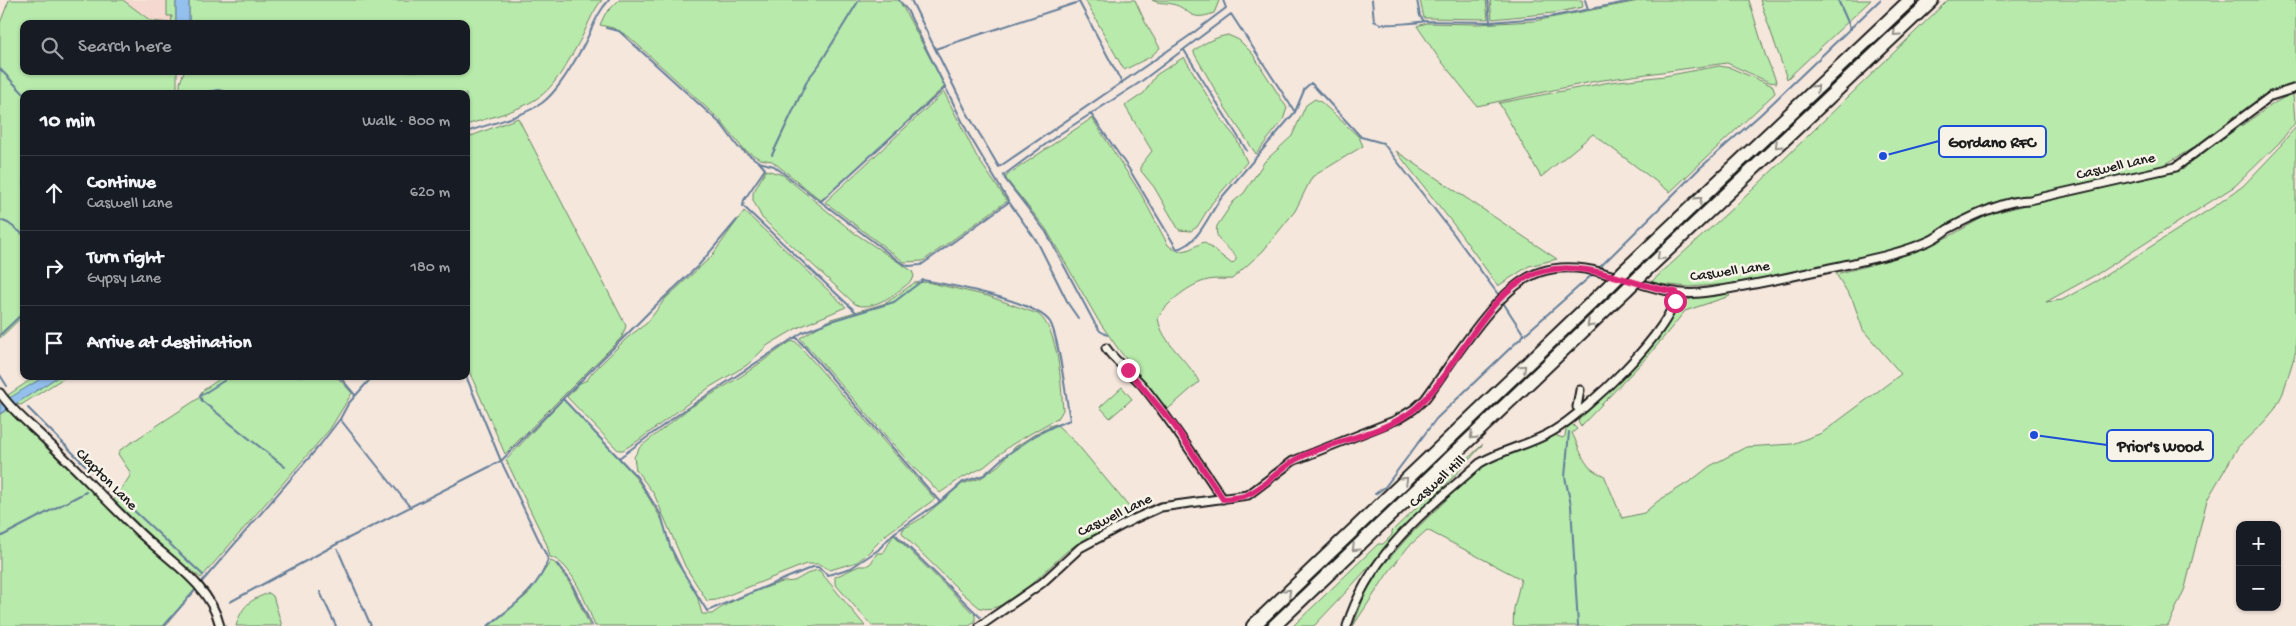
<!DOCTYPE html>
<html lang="en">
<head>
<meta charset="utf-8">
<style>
	:root { --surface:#171b24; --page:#20242c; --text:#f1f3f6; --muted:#9ea1a6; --line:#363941 }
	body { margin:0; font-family:"Gochi Hand",sans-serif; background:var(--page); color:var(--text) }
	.controls { position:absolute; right:15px; bottom:15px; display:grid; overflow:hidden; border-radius:10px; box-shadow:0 1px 4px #0004 }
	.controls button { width:45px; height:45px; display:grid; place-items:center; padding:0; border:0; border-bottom:1px solid var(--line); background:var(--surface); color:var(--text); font:25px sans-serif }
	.stop { position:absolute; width:15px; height:15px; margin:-11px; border:4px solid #db2777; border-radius:50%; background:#fff }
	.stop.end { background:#db2777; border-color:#fff; box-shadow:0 1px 5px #0008 }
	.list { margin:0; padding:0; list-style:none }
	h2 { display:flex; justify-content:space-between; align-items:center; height:65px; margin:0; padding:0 20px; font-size:21px }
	h2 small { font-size:16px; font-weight:400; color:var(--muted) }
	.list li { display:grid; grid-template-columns:32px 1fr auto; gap:15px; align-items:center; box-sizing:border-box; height:75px; padding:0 20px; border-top:1px solid var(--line) }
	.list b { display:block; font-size:19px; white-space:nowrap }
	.list p { margin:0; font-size:16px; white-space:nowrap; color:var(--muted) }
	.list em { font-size:16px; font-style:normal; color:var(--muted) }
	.icon { flex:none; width:28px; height:28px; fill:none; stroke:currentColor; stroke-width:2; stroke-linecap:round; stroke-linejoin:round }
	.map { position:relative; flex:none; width:2296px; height:626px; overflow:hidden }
	.search { position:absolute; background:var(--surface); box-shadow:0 1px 4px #0004; left:20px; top:20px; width:450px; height:55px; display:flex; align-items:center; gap:12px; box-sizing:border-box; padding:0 18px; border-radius:10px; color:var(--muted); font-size:19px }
	.panel { position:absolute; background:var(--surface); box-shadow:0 1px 4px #0004; left:20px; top:90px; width:450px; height:290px; border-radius:10px }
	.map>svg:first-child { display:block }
	.built { fill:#f5d9d0 }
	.green { fill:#b7eaab; stroke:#6a8364 }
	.water { fill:#94c0ed; stroke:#647e99 }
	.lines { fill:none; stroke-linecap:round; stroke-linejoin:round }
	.stream { stroke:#647e99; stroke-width:2 }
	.street-casing { stroke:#1c1c1c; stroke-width:11 }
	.highway-casing { stroke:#1c1c1c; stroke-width:16 }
	.street { stroke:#f7f3e8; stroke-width:7 }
	.highway { stroke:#f7f3e8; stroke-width:12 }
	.highway-bridge-casing { stroke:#1c1c1c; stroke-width:16; stroke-linecap:butt }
	.highway-bridge { stroke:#f7f3e8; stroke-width:12 }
	.oneway { stroke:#94928c }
	.route { stroke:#db2777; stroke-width:6 }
	.labels { text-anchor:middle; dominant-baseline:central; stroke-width:5; stroke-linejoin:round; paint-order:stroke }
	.street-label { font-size:15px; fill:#1c1c1c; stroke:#f7f3e8 }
	.leader { fill:none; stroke:#1d4ed8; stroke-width:2 }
	.callout-dot { fill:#1d4ed8; stroke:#f7f3e8; stroke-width:2 }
	.callout { fill:#f7f3e8; stroke:#1d4ed8; stroke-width:2 }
	.callout-label { font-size:16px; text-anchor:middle; font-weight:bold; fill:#1c1c1c }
</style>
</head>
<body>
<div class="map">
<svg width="2296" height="626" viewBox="0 0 2296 626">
	<rect width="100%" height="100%" fill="#f6e7dd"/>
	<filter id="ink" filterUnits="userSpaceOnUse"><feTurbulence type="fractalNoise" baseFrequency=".02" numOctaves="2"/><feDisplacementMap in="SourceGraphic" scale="10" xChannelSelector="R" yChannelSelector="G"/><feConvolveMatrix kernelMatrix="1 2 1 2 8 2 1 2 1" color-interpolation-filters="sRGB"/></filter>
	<g filter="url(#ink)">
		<path class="built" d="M123 0H167V16H172V23L151 21Z"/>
		<path class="green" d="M9 0H123L151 21 171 23 172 16H167V0H176V24H24V71H177V94H24V315L0 338V23Z
			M189 0H602C591 13 587 29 578 44 570 59 556 84 542 95 521 111 491 117 466 125V94H180V83L184 71H466V24H189Z
			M619 0H899L945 86 822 201 772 161 760 159 743 149 720 120 628 36 613 28 600 25 605 14Z
			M1085 0H1135L1146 24 1160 48 1150 57 1124 70Z
			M1152 0H1218L1219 1 1214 13C1188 23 1191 8 1172 4 1165 2 1159 4 1152 0Z
			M1420 0H1486L1488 19 1424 18Z
			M1490 0H1582L1583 7 1554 13 1492 19Z
			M1644 0H1749L1765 54 1777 83 1769 82 1727 63 1596 81 1477 106 1438 57 1417 26 1427 23 1478 24 1534 21Z
			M1760 0H1871L1787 79Z
			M1948 0H2296V86L2272 91 2262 98 2253 108 2217 134 2164 165 2032 198 2011 197 1993 206 1990 203 1966 218 1944 227 1934 235 1873 257 1729 284 1689 287 1650 283 1747 195Z
			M1228 35 1239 40 1252 53 1287 108 1283 120 1256 154 1226 109 1194 53V51C1203 43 1216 37 1228 35Z
			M1184 57 1223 122 1236 138 1247 162 1212 203 1197 227 1191 231 1179 230 1154 187 1141 171V165L1152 151 1125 106 1144 93 1156 75Z
			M1719 66 1731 68 1773 86 1775 93 1670 192 1593 134 1541 177 1499 103 1610 82 1665 76Z
			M944 92 977 157 1007 201 923 261 904 262 825 202Z
			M2293 93 2295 123 2279 143 2235 186 2099 273 2046 302 2062 300 2098 280 2215 206 2243 186 2282 145 2281 144 2296 127V351L2283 393 2275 409 2264 422 2238 447 2207 500 2185 588 2168 626H1513L1514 608 1521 579 1427 530 1408 547 1388 573 1353 626 1366 592 1381 568 1408 537 1454 492 1481 468 1498 458 1554 435 1563 438 1565 436 1566 429 1572 424 1577 429 1572 433C1581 450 1583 470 1604 475L1622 518 1644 513 1658 501 1692 480 1710 466 1746 447 1792 444 1822 433 1901 374 1863 330 1853 301 1836 274C1871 265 1907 256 1939 241 1958 233 1975 220 1994 213L2075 193 2173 173 2184 169 2190 161 2276 102Z
			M1315 99 1321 102 1359 137 1363 146 1312 177 1295 211 1263 251 1232 279C1224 280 1216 278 1208 280 1190 284 1167 302 1158 318 1162 344 1188 359 1199 382L1167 410 1119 350 1098 320 1046 229 1006 179V176L1092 118 1141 194 1168 245C1182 257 1190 248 1204 242L1232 264 1236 260V257C1229 247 1213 240 1217 226L1233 202 1244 193 1265 161 1292 136 1306 105Z
			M518 118 626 326 622 337 505 454 466 364V138Z
			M1396 151 1557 259 1529 266 1498 286 1454 225Z
			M766 170 783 175 853 232 912 271 914 276 913 279C902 290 872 313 855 304L762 218 753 200V193Z
			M744 211 846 307 797 328 768 345 747 365 710 387 639 440 623 450H618L567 397 580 383 587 380 592 373 628 337 647 323 665 299 711 257Z
			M927 282 988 296 1038 314C1059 330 1061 384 1063 410L1059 417 1011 445 984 467 960 479 940 493 914 468 800 338 831 319 886 303 914 283Z
			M1725 291 1730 296 1685 311 1650 354 1581 426 1578 421 1583 414 1652 342 1683 301Z
			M795 341 935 499 888 533 865 556 857 562 830 570 819 564H806L716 600 707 601 685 566 654 494 636 470 634 457 640 447 688 409 743 375 790 342Z
			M36 376H45L11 398 8 395Z
			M59 376H67L21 405 15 404Z
			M224 376H336L352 393 330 429 201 578 169 554 114 500 130 476V472L118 454 120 450 199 398 202 391Z
			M1122 387 1132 399 1110 418 1100 407Z
			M563 399 633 474 644 490 662 520 675 560 696 592 702 614H712C730 600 756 591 779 583 784 581 789 582 794 581 803 577 809 571 819 570L865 626H595C587 606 572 562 550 557L547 545 506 460Z
			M7 410 147 544 196 587 198 588 178 609 166 626H0V414Z
			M1056 424 1077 444 1134 513C1116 527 1093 533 1074 546 1051 561 1010 616 980 608L960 591 907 539 902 533 903 529 922 518 962 484 981 478 999 465 1015 447 1046 427Z
			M1483 444C1461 471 1436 494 1412 519 1379 555 1348 591 1314 626H1293L1378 544H1383L1392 535V531Z
			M894 535 975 615V622L969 626H872L835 584V577L859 566H866L871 563 877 553H883C888 547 889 540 894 535Z
			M551 561 555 563 571 585 590 626H489L527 595Z
			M269 593 273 596 282 626H236C242 606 249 600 269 593Z"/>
		<path class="water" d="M176 0H189V24H176Z
			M45 376H59L0 414V404Z"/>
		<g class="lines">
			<path class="stream" d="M899 0 907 10 969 135 1009 202 1038 243 1069 305 1078 318
				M911 0 966 111 999 167 1189 36 1226 8 1223 0
				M1078 0 1122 83
				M1372 0 1374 21C1376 22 1379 24 1382 24 1387 25 1419 23 1424 21L1490 22 1549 17 1637 0
				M1417 0 1420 16 1424 21
				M1488 0 1490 22
				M1585 0 1588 9
				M1838 0 1851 29
				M606 28 619 31 722 125 738 147 759 162 774 166 900 262 908 266 921 265 1009 202
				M935 49 1079 2
				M1184 50 1247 151
				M0 69 24 94
				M196 94 219 90 233 94
				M1091 114 1129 169 1177 249C1199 244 1209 213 1222 197L1295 112
				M466 132C491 123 520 118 542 103 558 91 571 67 581 50 591 33 595 15 609 0
				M772 155 808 79 819 65 859 0
				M759 162 765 169 744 200 743 206 857 313
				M821 201 945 88
				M0 220 8 223 24 235
				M1598 269 1700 168 1761 114 1880 0
				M1502 301 1524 335
				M0 335 24 312
				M1107 335 1100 331 1094 322 1046 232 1005 179 1004 175 1061 133 1139 83 1231 14 1295 112 1305 88 1311 83 1361 137 1383 143 1453 233 1500 297
				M796 337 939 501
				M0 375 7 386
				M226 376 225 380 200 396 202 401 285 467
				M339 376 355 395
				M563 399 637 477 661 515 670 546 682 570 707 611 813 567H818L828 575 851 568 878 550 894 533 940 502 963 482 984 475 1005 456 1036 435 1054 426 1070 420C1066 399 1059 337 1050 322 1035 300 949 285 923 280L894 302 834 320 803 332 683 411 619 458
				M28 408 84 464 203 575
				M340 419 410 507
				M1569 432 1565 477 1571 505 1578 626
				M1375 494 1385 487 1436 419 1524 335 1593 274
				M894 533 980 617
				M0 537 86 492
				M338 550 371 626
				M557 564 570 580 592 626
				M200 584 320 445 340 419 348 404 373 376
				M320 592 336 626
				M230 602 337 544 501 461 466 376
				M164 626 197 588
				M488 626C510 608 540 589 548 559L501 461 653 308 698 266 737 220"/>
			<g class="street-casing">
				<path id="street" d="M1106 348C1116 363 1131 372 1143 386 1172 422 1197 460 1223 499
					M0 393C13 412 32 426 48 442 80 472 110 505 142 535 171 562 210 585 220 626
					M1577 407 1580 390
					M980 626 1042 583 1080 548 1132 520 1161 507 1248 495 1293 461 1396 420 1414 409 1425 399C1453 362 1497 286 1540 272 1594 254 1647 298 1700 293 1751 287 1800 274 1849 264 1876 258 1904 252 1929 241 1936 238 1942 233 1948 229 1970 217 2005 200 2030 200L2176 167 2271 96 2296 88
					M1347 626C1369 554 1425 511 1480 463 1503 449 1530 445 1553 431 1584 413 1676 328 1676 292"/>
			</g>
			<g class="highway-casing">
				<path id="highway" d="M1625 270 1910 0
					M1641 275 1932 0
					M1253 626 1610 285
					M1274 626 1626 290"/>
			</g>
			<use href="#street" class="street"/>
			<use href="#highway" class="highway"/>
			<g class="highway-bridge-casing">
				<path id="highway-bridge" d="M1610 285 1625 270
					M1626 290 1641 275"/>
			</g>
			<use href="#highway-bridge" class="highway-bridge"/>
		</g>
		<defs><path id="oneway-chevron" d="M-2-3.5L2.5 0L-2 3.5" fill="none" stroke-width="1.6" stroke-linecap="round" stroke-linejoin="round" transform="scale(1.25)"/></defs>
		<g class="oneway">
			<use href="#oneway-chevron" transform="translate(1896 33) rotate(138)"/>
			<use href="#oneway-chevron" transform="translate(1816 88) rotate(-44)"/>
			<use href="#oneway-chevron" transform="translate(1778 145) rotate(136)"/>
			<use href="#oneway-chevron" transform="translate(1699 200) rotate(-44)"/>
			<use href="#oneway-chevron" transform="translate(1660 257) rotate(137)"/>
			<use href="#oneway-chevron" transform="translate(1590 324) rotate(136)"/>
			<use href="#oneway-chevron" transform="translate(1523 368) rotate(-44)"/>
			<use href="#oneway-chevron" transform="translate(1473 436) rotate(136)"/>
			<use href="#oneway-chevron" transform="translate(1405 480) rotate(-44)"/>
			<use href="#oneway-chevron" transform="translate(1355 548) rotate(136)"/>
			<use href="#oneway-chevron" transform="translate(1288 592) rotate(-44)"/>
		</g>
	</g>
	<g class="lines" filter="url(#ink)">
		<path class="route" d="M1128 370 1174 425 1223 499C1231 498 1242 498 1249 494 1266 486 1278 470 1295 460 1331 440 1384 435 1416 408 1457 372 1488 284 1543 271 1589 260 1632 286 1676 292L1675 301"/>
	</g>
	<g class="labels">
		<g class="street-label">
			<text transform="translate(2116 167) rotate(-13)">Caswell Lane</text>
			<text transform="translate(1730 272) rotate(-8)">Caswell Lane</text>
			<text transform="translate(106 480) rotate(45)">Clapton Lane</text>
			<text transform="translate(1438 482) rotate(-42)">Caswell Hill</text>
			<text transform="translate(1115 516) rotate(-26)">Caswell Lane</text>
		</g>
	</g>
	<path class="leader" d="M1883 156L1939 141M2034 435L2107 445"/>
	<g class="callout-dot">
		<circle cx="1883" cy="156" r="5"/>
		<circle cx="2034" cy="435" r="5"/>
	</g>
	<g class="callout">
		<rect x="1939" y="126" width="107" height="31" rx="5"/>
		<rect x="2107" y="430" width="106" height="31" rx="5"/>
	</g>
	<g class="callout-label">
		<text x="1992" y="147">Gordano RFC</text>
		<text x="2160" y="451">Prior's Wood</text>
	</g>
</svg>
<div class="controls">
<button>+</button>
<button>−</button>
</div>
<div class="stop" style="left:1675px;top:301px"></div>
<div class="stop end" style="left:1128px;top:370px"></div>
<div class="search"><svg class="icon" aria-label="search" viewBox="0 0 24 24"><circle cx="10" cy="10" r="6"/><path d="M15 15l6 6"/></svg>Search here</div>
<section class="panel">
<h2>10 min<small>Walk · 800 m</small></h2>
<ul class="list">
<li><svg class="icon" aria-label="ahead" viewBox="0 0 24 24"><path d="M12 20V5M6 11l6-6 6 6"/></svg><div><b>Continue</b><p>Caswell Lane</p></div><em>620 m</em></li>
<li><svg class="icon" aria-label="right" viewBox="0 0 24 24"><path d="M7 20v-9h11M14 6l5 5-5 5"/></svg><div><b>Turn right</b><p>Gypsy Lane</p></div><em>180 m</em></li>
<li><svg class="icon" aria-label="arrive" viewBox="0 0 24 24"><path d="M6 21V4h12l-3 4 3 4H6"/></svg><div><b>Arrive at destination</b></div></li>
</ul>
</section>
</div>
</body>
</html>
